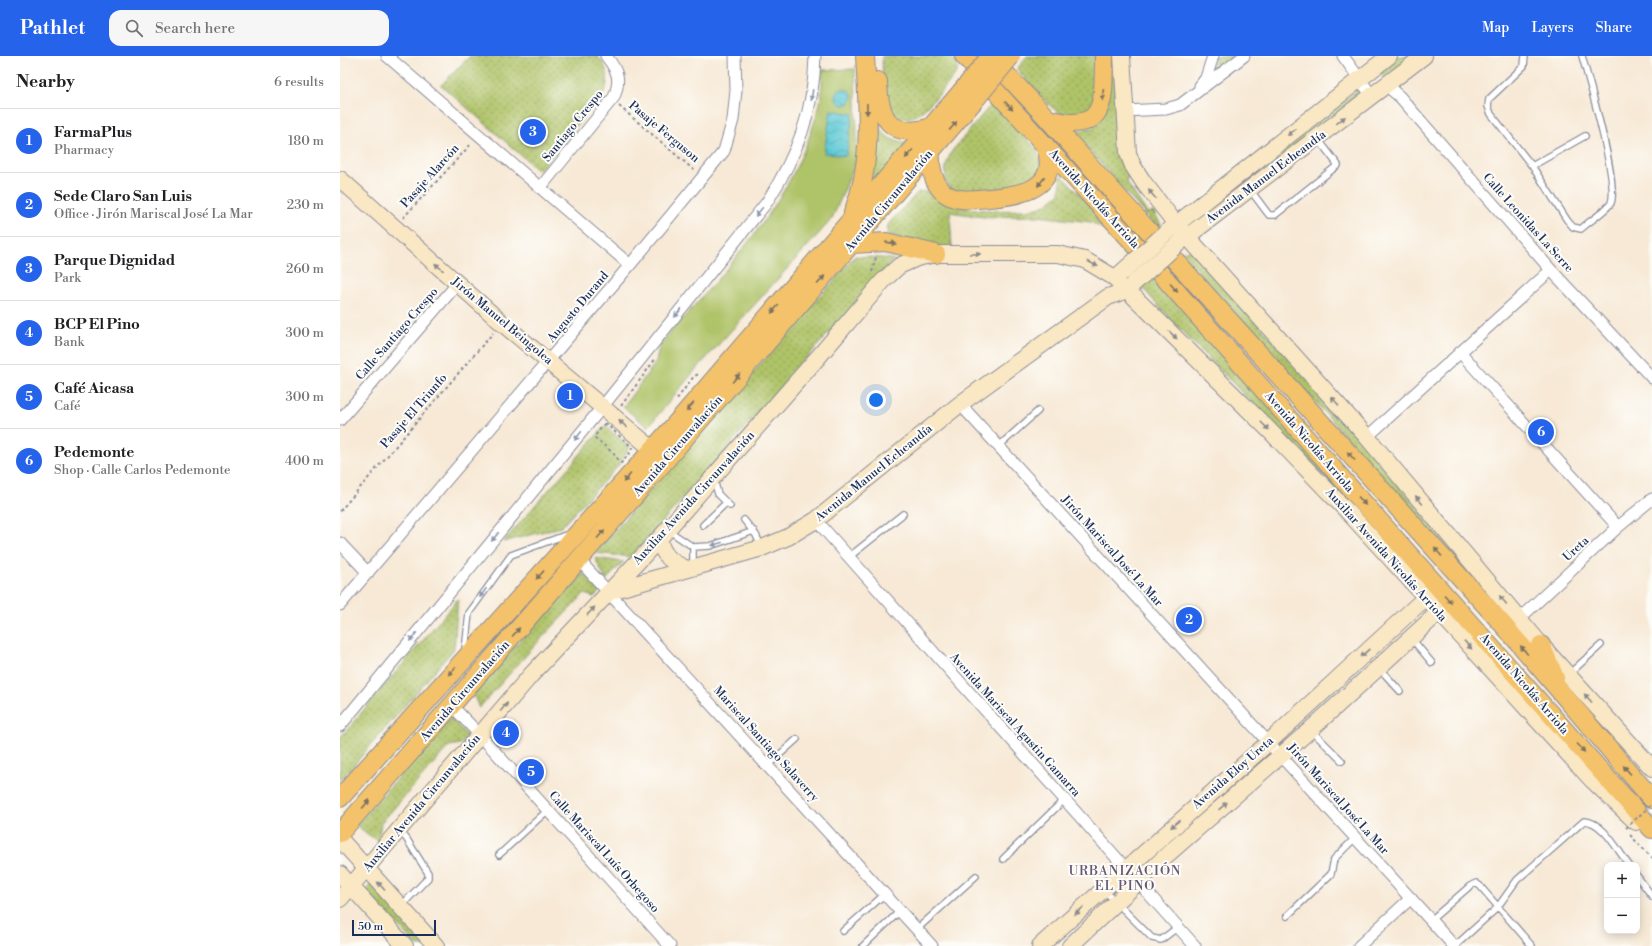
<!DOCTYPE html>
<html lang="en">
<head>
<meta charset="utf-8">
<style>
	:root { --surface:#fff; --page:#f6f6f6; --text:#202124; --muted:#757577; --line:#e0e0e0; --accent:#2563eb }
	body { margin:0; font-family:"Libre Bodoni",serif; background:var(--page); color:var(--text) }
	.controls { position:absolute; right:12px; bottom:12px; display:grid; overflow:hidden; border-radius:8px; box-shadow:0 2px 10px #0003 }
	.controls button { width:36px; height:36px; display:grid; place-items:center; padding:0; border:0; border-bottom:1px solid var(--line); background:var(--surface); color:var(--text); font:20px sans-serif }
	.scale { position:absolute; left:12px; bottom:10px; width:84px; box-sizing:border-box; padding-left:4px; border:2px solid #1b2f5e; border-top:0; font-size:11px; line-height:14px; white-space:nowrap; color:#1b2f5e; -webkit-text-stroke:3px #fdfcf7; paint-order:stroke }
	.you { position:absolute; left:536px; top:344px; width:14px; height:14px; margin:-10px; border:3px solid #fff; border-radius:50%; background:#1a73e8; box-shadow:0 0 0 6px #1a73e833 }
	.badge { display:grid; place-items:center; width:26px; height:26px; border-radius:50%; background:var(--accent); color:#fff; font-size:13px; font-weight:700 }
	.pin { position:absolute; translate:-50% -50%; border:2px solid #fff; box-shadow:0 1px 4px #0006 }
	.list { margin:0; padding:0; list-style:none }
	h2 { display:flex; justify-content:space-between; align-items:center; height:52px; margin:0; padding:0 16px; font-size:17px }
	h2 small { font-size:13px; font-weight:400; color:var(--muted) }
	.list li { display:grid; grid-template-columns:26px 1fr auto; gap:12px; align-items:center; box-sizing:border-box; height:64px; padding:0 16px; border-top:1px solid var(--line) }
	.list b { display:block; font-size:15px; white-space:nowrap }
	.list p { margin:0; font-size:13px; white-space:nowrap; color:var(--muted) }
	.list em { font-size:13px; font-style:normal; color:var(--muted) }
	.icon { flex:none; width:22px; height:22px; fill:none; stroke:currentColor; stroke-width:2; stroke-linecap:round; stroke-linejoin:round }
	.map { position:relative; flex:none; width:1312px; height:890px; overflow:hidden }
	header { display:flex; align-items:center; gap:24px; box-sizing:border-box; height:56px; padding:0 20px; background:var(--accent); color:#fff }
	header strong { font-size:19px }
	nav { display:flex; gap:22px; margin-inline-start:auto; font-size:14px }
	.search { width:280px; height:36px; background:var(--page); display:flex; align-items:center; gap:10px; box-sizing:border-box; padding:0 14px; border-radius:12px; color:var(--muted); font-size:15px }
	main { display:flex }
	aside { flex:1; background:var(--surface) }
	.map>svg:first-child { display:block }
	.grass { fill:url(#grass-dots); stroke:#657962 }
	.garden { fill:#afc367; stroke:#657962 }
	.water { fill:url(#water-waves); stroke:#3c7c9a }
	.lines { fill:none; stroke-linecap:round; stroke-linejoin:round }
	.lane-casing { stroke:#898c9a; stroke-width:8 }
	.street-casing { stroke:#898c9a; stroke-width:13 }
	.secondary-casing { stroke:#898c9a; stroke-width:18 }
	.primary-casing { stroke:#898c9a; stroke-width:20 }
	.path { stroke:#898c9a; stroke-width:2; stroke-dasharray:3 3; stroke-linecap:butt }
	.lane { stroke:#fff; stroke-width:5.5 }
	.street { stroke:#fff; stroke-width:11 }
	.secondary { stroke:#fae7c3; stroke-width:16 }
	.primary { stroke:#f3c26a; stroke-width:18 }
	.secondary-bridge-casing { stroke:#898c9a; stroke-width:18; stroke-linecap:butt }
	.primary-bridge-casing { stroke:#898c9a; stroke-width:20; stroke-linecap:butt }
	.path-bridge { stroke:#898c9a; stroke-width:2; stroke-dasharray:3 3; stroke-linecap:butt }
	.secondary-bridge { stroke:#fae7c3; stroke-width:16 }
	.primary-bridge { stroke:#f3c26a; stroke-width:18 }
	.oneway { fill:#8d97ae }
	.oneway2 { fill:#7c7163 }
	.oneway3 { fill:#8a8b90 }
	.labels { text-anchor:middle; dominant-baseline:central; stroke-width:4; stroke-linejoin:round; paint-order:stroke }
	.street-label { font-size:12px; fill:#1b2f5e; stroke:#fdfcf7 }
	.neighbourhood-label { font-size:13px; letter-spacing:1px; fill:#675975; stroke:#fdfcf7 }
</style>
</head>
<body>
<header>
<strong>Pathlet</strong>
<div class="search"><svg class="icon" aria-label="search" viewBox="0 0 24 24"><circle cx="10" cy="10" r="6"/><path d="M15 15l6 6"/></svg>Search here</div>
<nav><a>Map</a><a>Layers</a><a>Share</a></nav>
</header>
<main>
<aside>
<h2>Nearby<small>6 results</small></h2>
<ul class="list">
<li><span class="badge">1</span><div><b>FarmaPlus</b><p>Pharmacy</p></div><em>180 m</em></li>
<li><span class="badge">2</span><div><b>Sede Claro San Luis</b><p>Office · Jirón Mariscal José La Mar</p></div><em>230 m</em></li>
<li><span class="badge">3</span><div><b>Parque Dignidad</b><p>Park</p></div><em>260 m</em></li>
<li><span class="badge">4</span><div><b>BCP El Pino</b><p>Bank</p></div><em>300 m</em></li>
<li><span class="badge">5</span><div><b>Café Aicasa</b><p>Café</p></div><em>300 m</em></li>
<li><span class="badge">6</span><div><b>Pedemonte</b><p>Shop · Calle Carlos Pedemonte</p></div><em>400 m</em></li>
</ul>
</aside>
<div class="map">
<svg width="1312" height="890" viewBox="0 0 1312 890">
	<defs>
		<pattern id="grass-dots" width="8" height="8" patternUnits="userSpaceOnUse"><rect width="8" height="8" fill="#afc367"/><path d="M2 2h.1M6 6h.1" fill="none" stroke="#8e9f58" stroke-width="1.8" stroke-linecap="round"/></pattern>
		<pattern id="water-waves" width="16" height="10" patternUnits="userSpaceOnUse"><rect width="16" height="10" fill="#5ecad6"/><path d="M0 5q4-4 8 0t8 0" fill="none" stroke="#4da4b1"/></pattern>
	</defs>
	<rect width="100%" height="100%" fill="#fdfcf7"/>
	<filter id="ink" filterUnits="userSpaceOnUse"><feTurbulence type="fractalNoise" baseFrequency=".025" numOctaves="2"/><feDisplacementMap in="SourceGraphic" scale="8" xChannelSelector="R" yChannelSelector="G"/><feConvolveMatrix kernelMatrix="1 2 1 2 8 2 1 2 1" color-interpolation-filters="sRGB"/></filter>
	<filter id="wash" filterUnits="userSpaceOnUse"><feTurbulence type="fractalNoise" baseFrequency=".012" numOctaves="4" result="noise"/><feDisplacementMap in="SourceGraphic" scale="16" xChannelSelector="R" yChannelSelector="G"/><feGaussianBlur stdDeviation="0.9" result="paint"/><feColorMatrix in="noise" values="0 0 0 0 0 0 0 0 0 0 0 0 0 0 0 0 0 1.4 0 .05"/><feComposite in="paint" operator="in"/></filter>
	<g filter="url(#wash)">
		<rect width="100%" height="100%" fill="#f7e9d6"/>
		<path class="grass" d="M130 0H257C268 11 270 24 264 37L199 115 101 29Z
			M542 0H612C617 5 619 9 617 16 606 29 576 74 556 60L552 63 543 33Z
			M687 0H758L757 44 744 59C739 59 733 60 728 60 711 57 688 26 677 13Z
			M769 0H778L790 118 786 125 807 157 814 156 821 169 816 171 733 76 754 71 760 65Z
			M875 0H896L877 15 874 11Z
			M1054 0H1075L1043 21 1040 16Z
			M1019 33 1023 39 860 161H855Z
			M654 45 698 95 701 112 689 130 614 137 604 124 606 123C604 112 607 105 612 95Z
			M534 55C540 78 547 85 571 88L522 144Z
			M721 118 780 182 751 166 696 160 643 161 610 156 612 192 593 191 547 178 548 169 551 165 578 136C592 133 602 144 614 149 628 155 691 157 703 150 709 147 715 141 720 137Z
			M851 194 991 348 1125 508 1122 510 841 196Z
			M515 200 554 203 291 501 255 497Z
			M811 217 1012 442 1008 445 833 266 799 228Z
			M265 370 290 391 278 410 221 471 163 486Z
			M255 502 284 506 266 524Z
			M238 518 245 519 260 535 254 541 244 538 198 586 139 652 133 638Z
			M118 543 114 593 0 725V682Z
			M111 662 129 682 121 688 109 690 41 767 38 786 16 769Z
			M31 827 89 890H77L26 835Z"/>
		<path class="garden" d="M515 13 517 81 515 109 492 163 352 318 308 371 283 351 316 306 320 288C376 224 441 161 470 79 474 67 479 55 481 41 482 32 482 23 482 14Z"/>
		<path class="water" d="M496 41a8 8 0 1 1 16 0a8 8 0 1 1-16 0Z
			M491 54 513 58 506 100 484 97Z"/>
	</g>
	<g filter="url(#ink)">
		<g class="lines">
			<g class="lane-casing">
				<path id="lane" d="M1185 0 1184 10 1149 43 1148 50 1151 58 1192 110 1227 164 1233 171 1241 173C1247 167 1267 154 1271 147 1279 127 1249 25 1242 0
					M1192 110 1245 80
					M911 135 929 159H935L998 109 978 83
					M659 390 698 355
					M374 424 378 438 390 450
					M404 464 416 479 421 490
					M363 469 386 447
					M328 474 353 491 370 490 414 475
					M509 501 563 458
					M353 509V491
					M1072 583 1092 607
					M125 595 129 557 171 499 231 477
					M1040 613 1060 635
					M1229 618 1261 589
					M972 675 1002 705
					M428 709 457 683
					M60 776 66 782 88 817V822L62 849
					M159 799 208 754
					M663 803 724 744
					M1297 820 1312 840
					M765 835 812 882 821 884 838 871
					M947 860 991 818 994 803 1015 782
					M1091 864 1130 830 1136 827 1140 830 1192 890
					M577 873 636 820
					M503 875 545 838
					M523 890 560 855
					M1115 890 1157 852 1177 824 1244 765C1263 765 1278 795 1289 809"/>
			</g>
			<g class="street-casing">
				<path id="street" d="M47 0 290 209
					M1003 0 1032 40
					M1046 29 1060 41 1211 214 1312 322
					M860 30 866 22 873 0
					M784 55 826 53 840 49 904 0
					M200 132 274 41C281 23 278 15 266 0
					M1120 296 1278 471
					M620 348 1114 890
					M0 364 118 227
					M1027 381 1211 214
					M476 464 855 890
					M0 487 28 517
					M239 504 592 890
					M0 549 290 209 384 95 393 64 396 34 395 0
					M1179 563 1278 471 1312 443
					M112 650 140 679 330 890
					M0 670 263 350 427 146C457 99 474 56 475 0
					M1019 890 1071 842"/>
			</g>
			<g class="secondary-casing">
				<path id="secondary" d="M782 0 788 97 793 110 804 127 836 168 1027 381 1201 589 1312 712
					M0 123 162 267 323 402
					M829 174 1049 0
					M840 186 1084 0
					M319 483C323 500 331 506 347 513
					M271 535 422 492 448 481 476 464 620 348 768 241 787 234 793 228
					M0 783 96 890
					M0 818 65 890
					M0 843 191 619 319 483 480 299 543 225 559 210 577 202 596 198H718L745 204 775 222 929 374 1009 457 1252 724 1296 766
					M700 890 929 686 1085 542
					M730 890 828 798 970 674 1098 557"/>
			</g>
			<g class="primary-casing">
				<path id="primary" d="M624 0 798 192 1312 773
					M651 2 708 63 1166 572 1312 743
					M538 25C539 62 550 84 591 71
					M708 63C768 79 763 45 764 0
					M591 95C590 108 592 124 602 135 614 147 635 143 649 142 682 139 721 133 705 89
					M513 157C533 107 528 53 525 0
					M512 188 546 186 596 198
					M1201 589 1215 622
					M0 742 332 372 621 36
					M0 777 325 405 634 45"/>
			</g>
			<path class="path" d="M279 50 355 115
				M63 162 132 87
				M532 216 536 201
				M337 343 354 320 359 318
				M281 350 316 302
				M265 367 292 391 291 396 281 407 273 397 254 381Z
				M0 455 153 277
				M1290 779 1312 802"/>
			<use href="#lane" class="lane"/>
			<use href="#street" class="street"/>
			<use href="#secondary" class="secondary"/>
			<use href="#primary" class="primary"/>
			<g class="secondary-bridge-casing">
				<path id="secondary-bridge" d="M780 218 829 174
					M793 228 840 186"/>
			</g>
			<g class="primary-bridge-casing">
				<path id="primary-bridge" d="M621 36 651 0
					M634 45 671 0"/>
			</g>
			<path class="path-bridge" d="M1286 772 1312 748"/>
			<use href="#secondary-bridge" class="secondary-bridge"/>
			<use href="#primary-bridge" class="primary-bridge"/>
		</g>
		<defs><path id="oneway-solid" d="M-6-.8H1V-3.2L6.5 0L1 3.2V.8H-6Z"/></defs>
		<g class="oneway">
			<use href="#oneway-solid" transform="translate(472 39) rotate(98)"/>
			<use href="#oneway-solid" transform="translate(419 156) rotate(129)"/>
			<use href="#oneway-solid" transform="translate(338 257) rotate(129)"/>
			<use href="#oneway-solid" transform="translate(238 380) rotate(129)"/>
			<use href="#oneway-solid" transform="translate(155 481) rotate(129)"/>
			<use href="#oneway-solid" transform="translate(377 488) rotate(164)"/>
			<use href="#oneway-solid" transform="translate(143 537) rotate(126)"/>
			<use href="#oneway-solid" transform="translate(73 581) rotate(129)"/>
		</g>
		<g class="oneway2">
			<use href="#oneway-solid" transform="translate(763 39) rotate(94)"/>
			<use href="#oneway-solid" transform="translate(669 50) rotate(48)"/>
			<use href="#oneway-solid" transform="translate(527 53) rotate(89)"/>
			<use href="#oneway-solid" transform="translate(613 70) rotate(-50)"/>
			<use href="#oneway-solid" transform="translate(569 98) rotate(130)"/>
			<use href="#oneway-solid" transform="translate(701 126) rotate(128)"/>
			<use href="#oneway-solid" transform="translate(551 187) rotate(9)"/>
			<use href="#oneway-solid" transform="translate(481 224) rotate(-49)"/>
			<use href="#oneway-solid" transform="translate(834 232) rotate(49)"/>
			<use href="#oneway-solid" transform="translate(435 253) rotate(131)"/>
			<use href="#oneway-solid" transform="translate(396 322) rotate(-49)"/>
			<use href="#oneway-solid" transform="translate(350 351) rotate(131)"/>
			<use href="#oneway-solid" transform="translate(1011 400) rotate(-132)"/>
			<use href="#oneway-solid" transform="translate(287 422) rotate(132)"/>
			<use href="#oneway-solid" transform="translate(1022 445) rotate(49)"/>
			<use href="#oneway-solid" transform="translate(261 478) rotate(-49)"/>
			<use href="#oneway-solid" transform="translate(1098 496) rotate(-132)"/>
			<use href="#oneway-solid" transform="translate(200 519) rotate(133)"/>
			<use href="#oneway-solid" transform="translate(1108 543) rotate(49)"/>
			<use href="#oneway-solid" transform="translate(176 576) rotate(-49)"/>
			<use href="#oneway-solid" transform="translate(1184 594) rotate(-130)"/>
			<use href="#oneway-solid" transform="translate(112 615) rotate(131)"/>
			<use href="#oneway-solid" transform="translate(1241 692) rotate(49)"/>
			<use href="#oneway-solid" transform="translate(1287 714) rotate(-131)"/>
			<use href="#oneway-solid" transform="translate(26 748) rotate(-49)"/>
		</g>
		<g class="oneway3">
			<use href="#oneway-solid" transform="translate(1001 64) rotate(-39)"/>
			<use href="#oneway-solid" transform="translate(952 76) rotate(142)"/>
			<use href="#oneway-solid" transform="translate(812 138) rotate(-129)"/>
			<use href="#oneway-solid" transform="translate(635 198)"/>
			<use href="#oneway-solid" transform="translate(753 208) rotate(27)"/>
			<use href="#oneway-solid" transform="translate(99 211) rotate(-139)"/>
			<use href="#oneway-solid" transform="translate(833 279) rotate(44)"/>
			<use href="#oneway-solid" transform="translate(995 345) rotate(-132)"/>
			<use href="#oneway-solid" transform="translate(283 368) rotate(-139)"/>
			<use href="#oneway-solid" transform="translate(925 370) rotate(45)"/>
			<use href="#oneway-solid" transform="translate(1079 444) rotate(-130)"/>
			<use href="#oneway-solid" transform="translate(1163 544) rotate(-130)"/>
			<use href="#oneway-solid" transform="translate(251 555) rotate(-47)"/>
			<use href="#oneway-solid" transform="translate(1128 589) rotate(47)"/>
			<use href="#oneway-solid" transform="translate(1025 597) rotate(137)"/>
			<use href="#oneway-solid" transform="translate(1248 642) rotate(-132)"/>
			<use href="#oneway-solid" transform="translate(164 651) rotate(-50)"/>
			<use href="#oneway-solid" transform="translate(883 750) rotate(-41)"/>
			<use href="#oneway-solid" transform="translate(835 768) rotate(139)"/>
			<use href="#oneway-solid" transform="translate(41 830) rotate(-132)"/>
			<use href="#oneway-solid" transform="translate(739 855) rotate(138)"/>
		</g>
	</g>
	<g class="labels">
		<g class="street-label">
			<text transform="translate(233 70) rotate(-51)">Santiago Crespo</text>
			<text transform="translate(324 76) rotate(40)">Pasaje Ferguson</text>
			<text transform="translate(90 120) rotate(-48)">Pasaje Alarcón</text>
			<text transform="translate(926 121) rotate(-37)">Avenida Manuel Echeandía</text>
			<text transform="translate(754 143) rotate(48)">Avenida Nicolás Arriola</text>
			<text transform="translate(549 145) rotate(-50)">Avenida Circunvalación</text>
			<text transform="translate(1188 167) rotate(48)">Calle Leonidas La Serre</text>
			<text transform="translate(238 251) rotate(-50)">Augusto Durand</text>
			<text transform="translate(162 265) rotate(40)">Jirón Manuel Beingolea</text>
			<text transform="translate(57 278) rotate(-49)">Calle Santiago Crespo</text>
			<text transform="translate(74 355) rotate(-49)">Pasaje El Triunfo</text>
			<text transform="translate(969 386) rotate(49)">Avenida Nicolás Arriola</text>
			<text transform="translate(338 390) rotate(-49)">Avenida Circunvalación</text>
			<text transform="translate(534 417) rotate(-39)">Avenida Manuel Echeandía</text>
			<text transform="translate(354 442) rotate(-48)">Auxiliar Avenida Circunvalación</text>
			<text transform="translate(1236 493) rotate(-43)">Ureta</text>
			<text transform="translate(772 495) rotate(48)">Jirón Mariscal José La Mar</text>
			<text transform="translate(1046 499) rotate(48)">Auxiliar Avenida Nicolás Arriola</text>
			<text transform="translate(1184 628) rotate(49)">Avenida Nicolás Arriola</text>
			<text transform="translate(125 635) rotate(-49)">Avenida Circunvalación</text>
			<text transform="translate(675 669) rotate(48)">Avenida Mariscal Agustin Gamarra</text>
			<text transform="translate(426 688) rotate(48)">Mariscal Santiago Salaverry</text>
			<text transform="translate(893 717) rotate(-41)">Avenida Eloy Ureta</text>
			<text transform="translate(998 743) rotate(48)">Jirón Mariscal José La Mar</text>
			<text transform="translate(82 747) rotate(-50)">Auxiliar Avenida Circunvalación</text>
			<text transform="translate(264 796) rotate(48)">Calle Mariscal Luís Orbegoso</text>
		</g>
		<g class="neighbourhood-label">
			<text x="785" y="815">URBANIZACIÓN<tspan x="785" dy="15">EL PINO</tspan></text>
		</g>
	</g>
</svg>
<div class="controls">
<button>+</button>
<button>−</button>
</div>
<div class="scale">50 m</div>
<div class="you"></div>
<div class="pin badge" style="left:230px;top:340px">1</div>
<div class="pin badge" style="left:849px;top:564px">2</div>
<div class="pin badge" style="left:193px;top:76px">3</div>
<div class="pin badge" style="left:166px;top:677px">4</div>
<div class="pin badge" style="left:191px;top:716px">5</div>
<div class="pin badge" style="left:1201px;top:376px">6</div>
</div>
</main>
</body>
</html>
